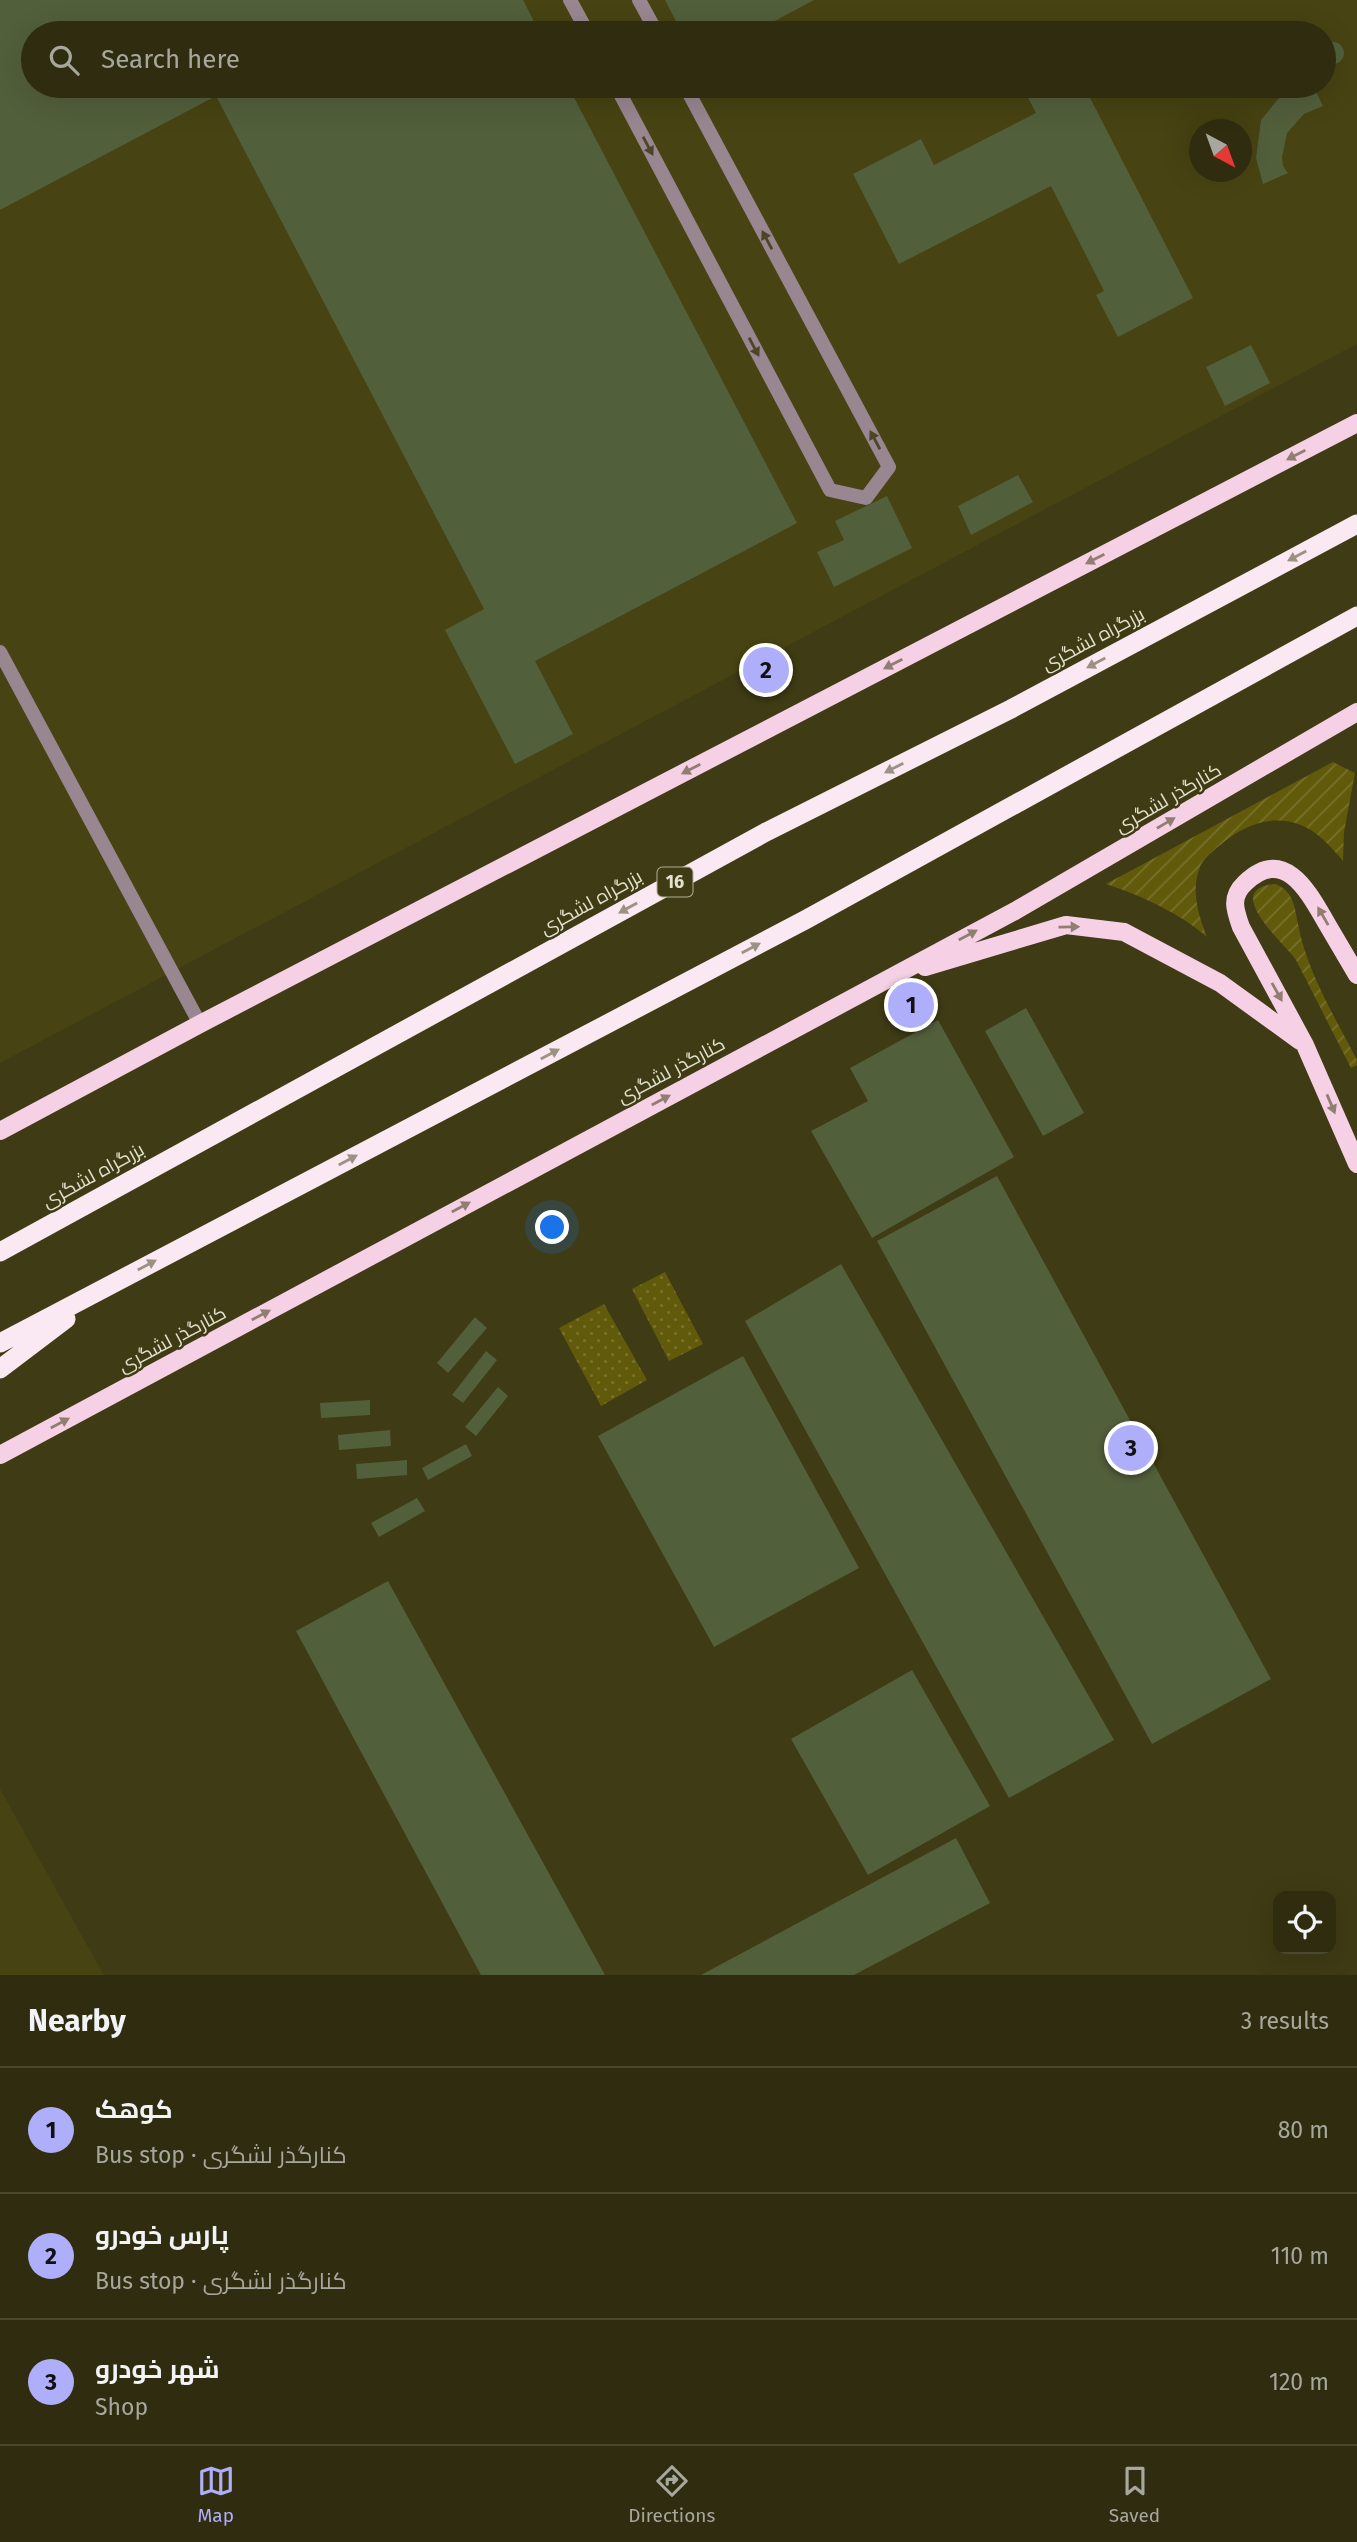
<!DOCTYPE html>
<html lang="en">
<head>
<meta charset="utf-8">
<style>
	:root { --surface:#2f2c0f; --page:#3b381d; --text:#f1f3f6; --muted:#a7a79e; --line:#4a482f; --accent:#afaefa }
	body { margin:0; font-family:"Fira Sans",Cairo,sans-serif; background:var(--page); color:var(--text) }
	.controls { position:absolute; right:21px; bottom:21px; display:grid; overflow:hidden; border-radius:14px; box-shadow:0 7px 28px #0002 }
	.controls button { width:63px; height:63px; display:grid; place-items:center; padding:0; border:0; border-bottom:2px solid var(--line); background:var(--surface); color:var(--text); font:35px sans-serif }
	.compass { position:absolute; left:1189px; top:119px; width:63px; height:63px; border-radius:50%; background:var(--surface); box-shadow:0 7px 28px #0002; rotate:139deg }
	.you { position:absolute; left:553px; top:1228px; width:24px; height:24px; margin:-18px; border:5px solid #fff; border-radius:50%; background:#1a73e8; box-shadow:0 0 0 10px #1a73e833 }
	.badge { display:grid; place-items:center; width:46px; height:46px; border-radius:50%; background:var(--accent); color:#111; font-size:23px; font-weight:700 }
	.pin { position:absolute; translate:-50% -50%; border:4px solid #fff; box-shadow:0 2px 7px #0006 }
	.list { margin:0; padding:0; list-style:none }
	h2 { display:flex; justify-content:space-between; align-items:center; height:91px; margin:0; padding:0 28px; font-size:30px }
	h2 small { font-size:23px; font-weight:400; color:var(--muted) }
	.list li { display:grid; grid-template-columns:46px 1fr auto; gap:21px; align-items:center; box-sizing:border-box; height:126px; padding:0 28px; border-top:2px solid var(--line) }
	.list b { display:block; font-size:26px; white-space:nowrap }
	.list p { margin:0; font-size:23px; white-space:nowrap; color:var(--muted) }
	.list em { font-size:23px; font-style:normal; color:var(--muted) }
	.icon { flex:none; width:38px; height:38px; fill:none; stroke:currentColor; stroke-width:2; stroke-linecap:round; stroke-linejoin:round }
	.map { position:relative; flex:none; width:1357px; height:1975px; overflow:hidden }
	.search { position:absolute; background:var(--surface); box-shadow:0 7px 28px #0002; left:21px; right:21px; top:21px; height:77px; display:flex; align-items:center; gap:18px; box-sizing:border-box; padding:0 24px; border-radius:38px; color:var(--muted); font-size:26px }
	.sheet { height:469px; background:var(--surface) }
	nav { display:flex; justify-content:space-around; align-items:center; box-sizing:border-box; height:98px; border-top:2px solid var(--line); background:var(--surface); font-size:19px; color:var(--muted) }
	nav a { display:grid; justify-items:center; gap:4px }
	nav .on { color:var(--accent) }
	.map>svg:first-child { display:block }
	.built { fill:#474312; fill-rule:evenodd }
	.grass { fill:url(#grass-dots) }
	.garden { fill:url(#garden-furrows) }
	.building { fill:#525f3b }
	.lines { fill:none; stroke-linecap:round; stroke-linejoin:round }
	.service { stroke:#988690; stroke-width:14 }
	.primary { stroke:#f6d1e5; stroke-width:18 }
	.trunk { stroke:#fae8f2; stroke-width:19 }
	.oneway { fill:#4c4627 }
	.oneway2 { fill:#917e72 }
	.oneway3 { fill:#9c9283 }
	.labels { text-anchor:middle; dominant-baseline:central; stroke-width:5; stroke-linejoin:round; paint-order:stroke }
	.shield { fill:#3f3b14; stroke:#b2b096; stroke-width:2 }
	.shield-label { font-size:18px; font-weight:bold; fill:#e3e2cd }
	.street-label { font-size:19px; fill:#e3e2cd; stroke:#3f3b14 }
</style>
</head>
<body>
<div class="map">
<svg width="1357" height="1975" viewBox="0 0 1357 1975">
	<defs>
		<pattern id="grass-dots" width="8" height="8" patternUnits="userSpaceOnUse" patternTransform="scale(1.75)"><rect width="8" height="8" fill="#615a0a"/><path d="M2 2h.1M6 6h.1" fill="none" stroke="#78712c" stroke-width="1.8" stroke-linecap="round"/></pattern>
		<pattern id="garden-furrows" width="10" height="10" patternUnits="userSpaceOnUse" patternTransform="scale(1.75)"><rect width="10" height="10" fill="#615a0a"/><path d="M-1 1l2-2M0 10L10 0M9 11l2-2" fill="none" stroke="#78712c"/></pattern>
	</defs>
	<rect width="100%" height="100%" fill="#3f3b14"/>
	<path class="built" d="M0 0H1357V344L0 1063ZM33 33H1324V86H33ZM1200 130H1242V172H1200Z
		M0 1789 104 1975H0Z"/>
	<path class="grass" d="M665 1272 703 1344 669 1361 632 1289Z
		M604 1304 647 1380 601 1406 559 1328Z"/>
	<path class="garden" d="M1333 762 1355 773 1344 832 1343 861C1330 846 1317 830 1298 824 1269 814 1241 827 1219 846 1211 853 1202 859 1199 870 1191 893 1199 916 1207 937 1178 912 1142 896 1106 884Z
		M1275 884C1293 890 1295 907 1298 924 1307 972 1335 1017 1357 1060V1065L1351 1068 1296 960C1284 943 1220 889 1275 884Z"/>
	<path class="building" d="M0 0H523L540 33H33V86H568L797 523 535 661 573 734 515 764 445 630 484 609 216 96 0 210Z
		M665 0H814L752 33H682Z
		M1322 53a11 11 0 1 1 22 0a11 11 0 1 1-22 0Z
		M1022 86H1084L1193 298 1118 337 1096 295 1104 291 1051 186 899 264 853 174 921 139 934 165 1036 113Z
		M1295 86H1313L1323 106 1304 114 1287 133 1282 157 1283 166 1288 173 1263 184 1256 158 1261 120 1278 99Z
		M1251 345 1270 383 1225 406 1206 367Z
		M1018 475 1033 502 971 535 958 506Z
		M887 496 912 548 834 587 817 552 844 540 835 521Z
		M1026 1008 1084 1113 1043 1136 985 1031Z
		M938 1020 1014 1157 872 1238 811 1131 868 1101 850 1068Z
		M997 1176 1271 1679 1152 1744 877 1241Z
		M841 1264 1114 1740 1009 1798 745 1321Z
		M475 1317 487 1328 448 1373 437 1363Z
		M486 1351 497 1360 463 1403 452 1395Z
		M743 1356 859 1568 714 1647 598 1436Z
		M498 1387 508 1396 476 1436 465 1427Z
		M370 1400V1415L321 1418 320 1403Z
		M390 1430 391 1446 339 1450 338 1435Z
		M466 1444 472 1456 428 1480 422 1468Z
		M407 1460V1475L357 1479 356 1464Z
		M417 1498 425 1511 379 1537 371 1523Z
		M388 1581 605 1975H481L296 1631Z
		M912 1670 990 1806 868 1875 791 1739Z
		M956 1838 990 1903 854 1975H701Z"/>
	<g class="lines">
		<path class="service" d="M570 0 588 33
			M639 0 657 33
			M616 86 830 490 866 498 889 467 685 86
			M0 652 200 1024"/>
		<path class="primary" d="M925 967 1066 925 1124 932 1220 983 1300 1041
			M1357 975C1347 958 1337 941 1327 924 1309 893 1285 845 1245 883 1230 897 1235 910 1241 927L1305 1045 1357 1164
			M0 1131 200 1024 1357 423
			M0 1455 1015 911 1357 712"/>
		<path class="trunk" d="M0 1252 766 832 1011 709 1357 524
			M0 1343 805 920 1357 616
			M0 1369 66 1319"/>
	</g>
	<defs><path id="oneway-solid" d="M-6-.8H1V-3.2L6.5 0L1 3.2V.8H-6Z" transform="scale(1.75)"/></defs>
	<g class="oneway">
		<use href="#oneway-solid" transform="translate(648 146) rotate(62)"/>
		<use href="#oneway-solid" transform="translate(767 240) rotate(-118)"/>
		<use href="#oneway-solid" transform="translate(754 347) rotate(62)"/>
		<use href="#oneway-solid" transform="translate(875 440) rotate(-118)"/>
	</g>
	<g class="oneway2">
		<use href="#oneway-solid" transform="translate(1296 455) rotate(153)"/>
		<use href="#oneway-solid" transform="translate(1095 559) rotate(153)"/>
		<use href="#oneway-solid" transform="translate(893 664) rotate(153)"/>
		<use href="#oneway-solid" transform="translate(691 769) rotate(153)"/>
		<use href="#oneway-solid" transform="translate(1166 823) rotate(-30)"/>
		<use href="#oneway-solid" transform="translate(1323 916) rotate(-120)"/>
		<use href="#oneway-solid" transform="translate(1069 927) rotate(-1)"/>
		<use href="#oneway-solid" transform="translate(968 935) rotate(-28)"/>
		<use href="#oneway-solid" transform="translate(1277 992) rotate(61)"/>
		<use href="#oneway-solid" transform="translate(661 1100) rotate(-28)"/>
		<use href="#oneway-solid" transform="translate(1331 1104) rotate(67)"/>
		<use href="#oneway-solid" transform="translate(461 1207) rotate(-28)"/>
		<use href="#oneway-solid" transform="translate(261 1315) rotate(-28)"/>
		<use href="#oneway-solid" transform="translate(60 1423) rotate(-28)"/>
	</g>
	<g class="oneway3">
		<use href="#oneway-solid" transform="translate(1297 556) rotate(152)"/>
		<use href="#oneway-solid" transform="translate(1096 663) rotate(152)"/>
		<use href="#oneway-solid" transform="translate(894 768) rotate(153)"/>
		<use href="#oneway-solid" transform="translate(628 908) rotate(151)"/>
		<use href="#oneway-solid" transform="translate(751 948) rotate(-28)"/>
		<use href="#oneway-solid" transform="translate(550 1054) rotate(-28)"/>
		<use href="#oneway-solid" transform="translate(348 1160) rotate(-28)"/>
		<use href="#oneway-solid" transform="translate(147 1265) rotate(-28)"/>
	</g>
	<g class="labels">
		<rect class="shield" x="657.5" y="867.5" width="35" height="29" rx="5"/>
		<g class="shield-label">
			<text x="675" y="882">16</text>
		</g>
		<g class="street-label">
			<text transform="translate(1093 639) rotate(-28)">بزرگراه لشگری</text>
			<text transform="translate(1168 798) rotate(-30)">کنارگذر لشگری</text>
			<text transform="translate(591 902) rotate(-29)">بزرگراه لشگری</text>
			<text transform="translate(671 1070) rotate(-28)">کنارگذر لشگری</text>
			<text transform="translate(93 1175) rotate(-29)">بزرگراه لشگری</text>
			<text transform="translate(172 1339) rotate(-28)">کنارگذر لشگری</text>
		</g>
	</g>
</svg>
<div class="controls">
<button><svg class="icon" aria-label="locate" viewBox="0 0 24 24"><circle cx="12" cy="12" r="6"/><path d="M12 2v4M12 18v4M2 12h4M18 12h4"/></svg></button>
</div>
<svg class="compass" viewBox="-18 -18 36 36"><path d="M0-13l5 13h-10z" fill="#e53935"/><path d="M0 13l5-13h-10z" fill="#a7a79e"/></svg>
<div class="you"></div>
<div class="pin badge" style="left:911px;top:1005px">1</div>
<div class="pin badge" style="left:766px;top:670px">2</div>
<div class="pin badge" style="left:1131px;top:1448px">3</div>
<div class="search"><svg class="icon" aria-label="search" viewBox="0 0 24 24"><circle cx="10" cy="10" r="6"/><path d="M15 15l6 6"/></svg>Search here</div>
</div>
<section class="sheet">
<h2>Nearby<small>3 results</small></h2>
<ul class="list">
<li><span class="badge">1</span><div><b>کوهک</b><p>Bus stop · کنارگذر لشگری</p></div><em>80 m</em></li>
<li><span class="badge">2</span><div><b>پارس خودرو</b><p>Bus stop · کنارگذر لشگری</p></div><em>110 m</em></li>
<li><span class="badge">3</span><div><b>شهر خودرو</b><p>Shop</p></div><em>120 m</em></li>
</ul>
</section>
<nav>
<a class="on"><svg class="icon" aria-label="map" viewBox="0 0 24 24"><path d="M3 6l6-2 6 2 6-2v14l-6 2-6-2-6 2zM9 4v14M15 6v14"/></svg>Map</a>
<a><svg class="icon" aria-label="directions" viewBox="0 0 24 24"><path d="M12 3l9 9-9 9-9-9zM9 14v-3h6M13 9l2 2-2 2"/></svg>Directions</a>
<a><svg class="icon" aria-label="saved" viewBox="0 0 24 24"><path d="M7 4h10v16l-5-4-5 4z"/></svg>Saved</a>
</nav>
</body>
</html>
